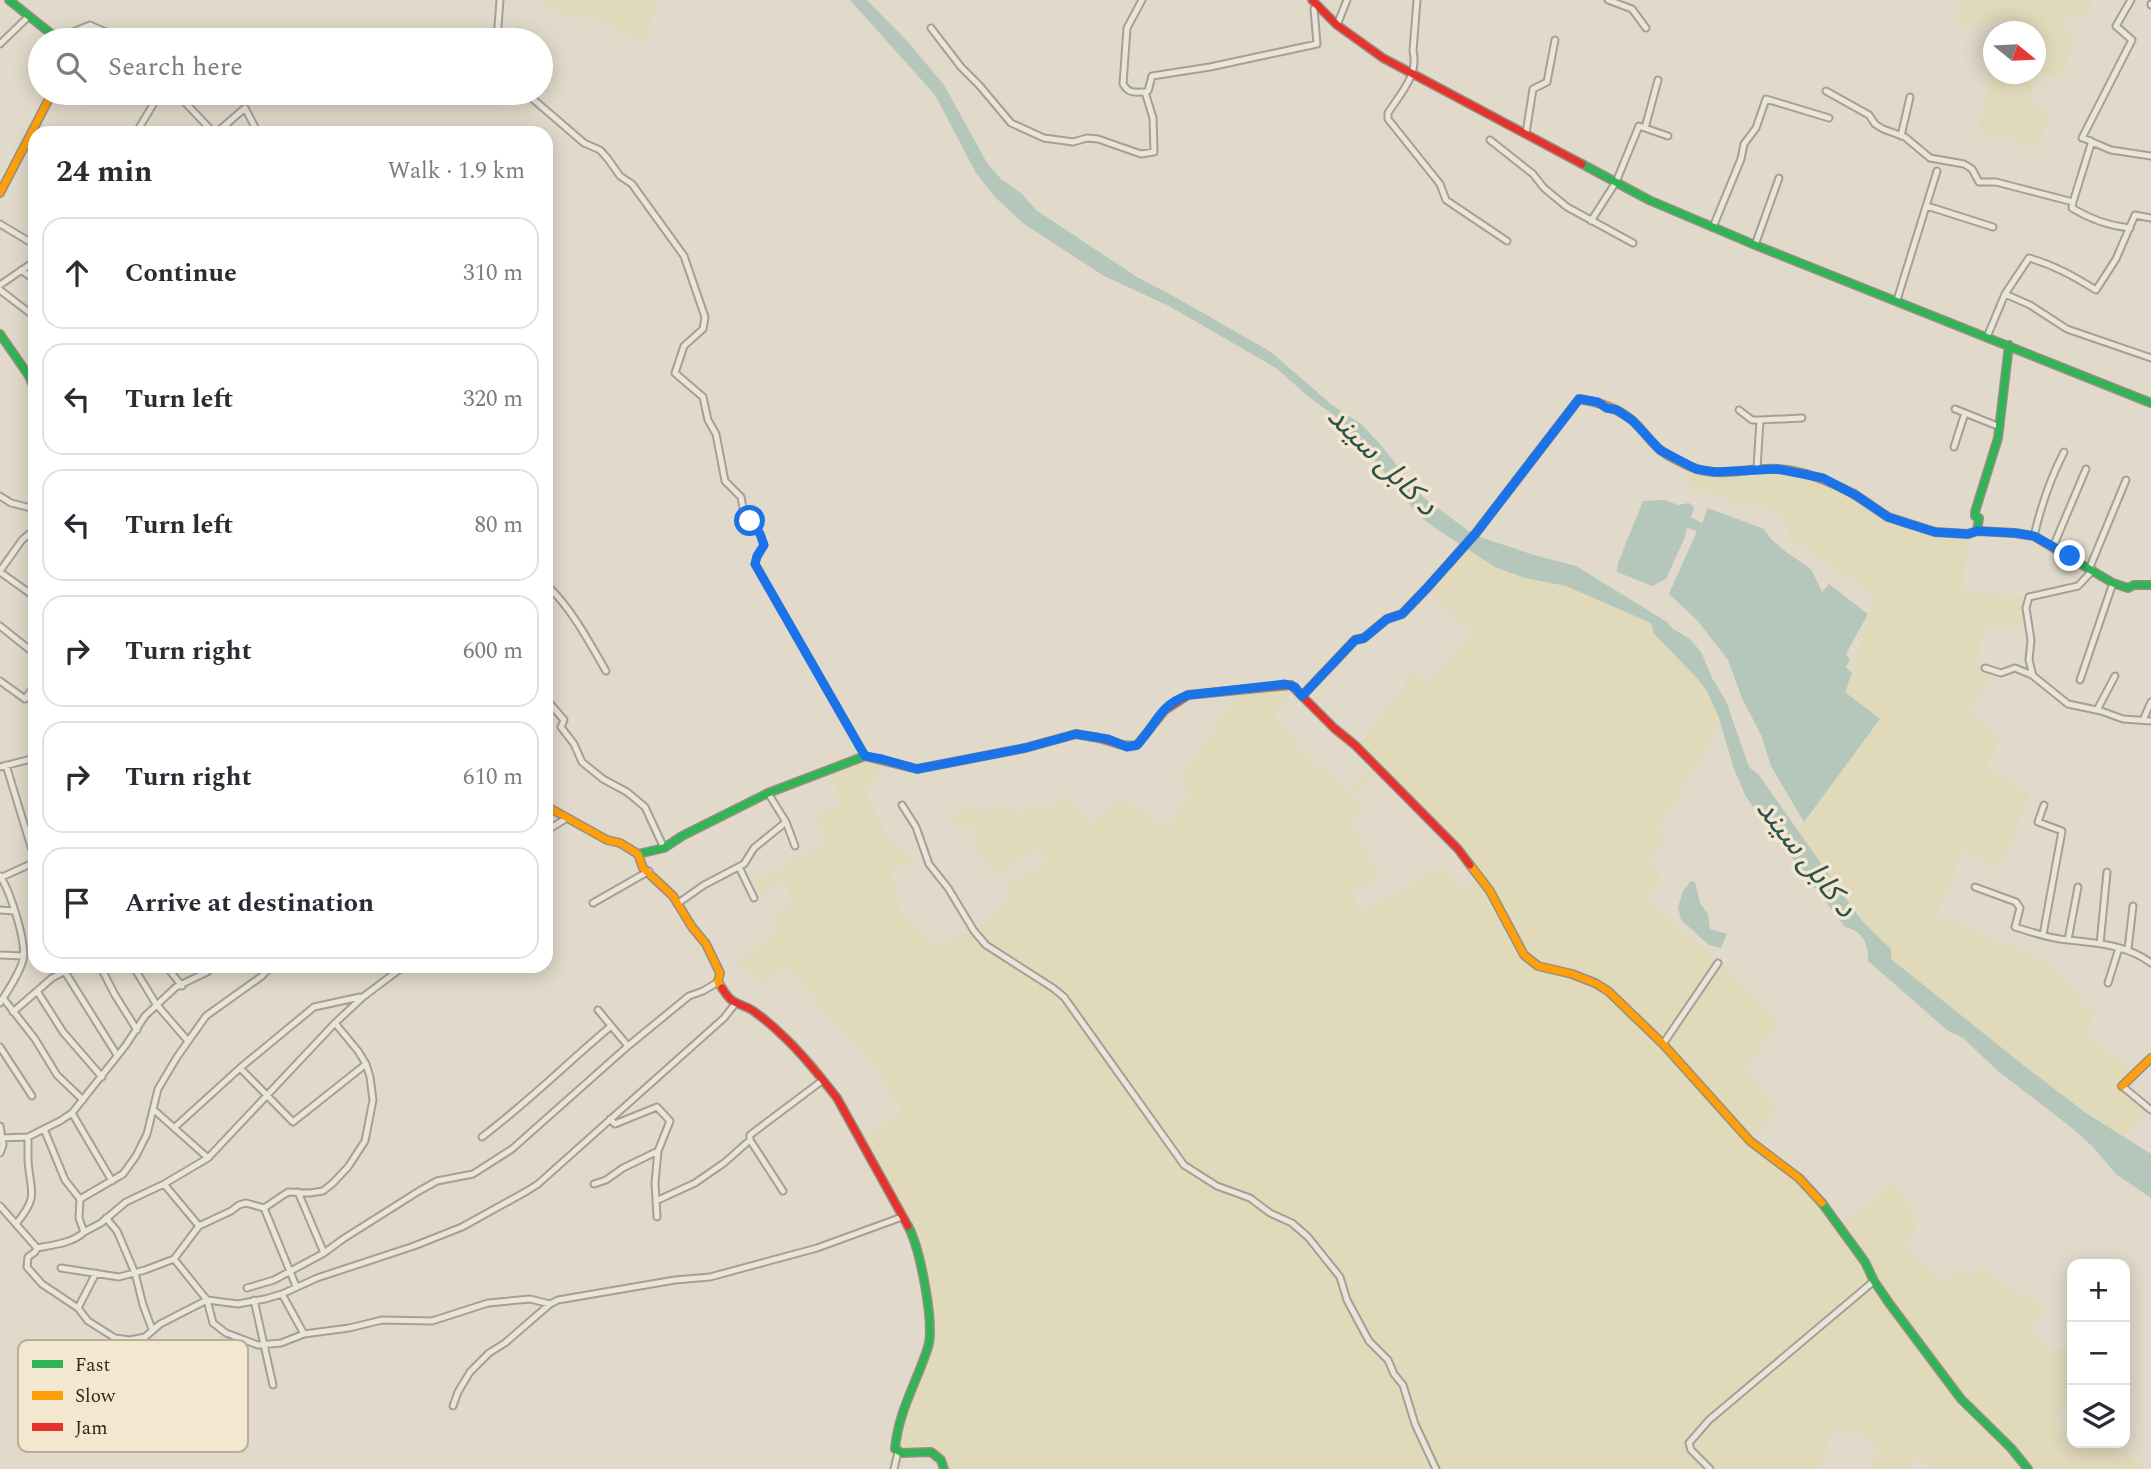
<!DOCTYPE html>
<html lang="en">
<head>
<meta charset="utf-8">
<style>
	:root { --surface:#fff; --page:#f2f2f3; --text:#2b2b33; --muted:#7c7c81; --line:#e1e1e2 }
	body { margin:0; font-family:Spectral,"Noto Sans Arabic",serif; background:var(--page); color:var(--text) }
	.controls { position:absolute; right:21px; bottom:21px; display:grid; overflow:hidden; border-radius:14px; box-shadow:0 4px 18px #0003 }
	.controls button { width:63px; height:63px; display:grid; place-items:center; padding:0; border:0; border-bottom:2px solid var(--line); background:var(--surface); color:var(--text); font:35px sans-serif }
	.compass { position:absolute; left:1983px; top:21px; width:63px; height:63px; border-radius:50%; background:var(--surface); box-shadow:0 4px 18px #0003; rotate:108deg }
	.stop { position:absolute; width:21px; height:21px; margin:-16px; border:5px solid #1a73e8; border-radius:50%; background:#fff }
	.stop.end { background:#1a73e8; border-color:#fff; box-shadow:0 2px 7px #0008 }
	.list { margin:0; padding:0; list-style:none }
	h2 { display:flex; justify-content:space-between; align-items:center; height:91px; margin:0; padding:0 28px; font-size:30px }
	h2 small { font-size:23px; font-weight:400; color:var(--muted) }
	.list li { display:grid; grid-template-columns:46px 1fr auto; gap:21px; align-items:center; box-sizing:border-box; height:112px; margin:0 14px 14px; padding:0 14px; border:2px solid var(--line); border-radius:21px }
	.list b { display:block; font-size:26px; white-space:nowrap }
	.list em { font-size:23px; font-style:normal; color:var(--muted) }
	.icon { flex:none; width:38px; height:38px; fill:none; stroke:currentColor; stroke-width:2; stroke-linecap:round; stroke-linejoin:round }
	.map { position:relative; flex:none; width:2151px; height:1469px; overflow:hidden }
	.search { position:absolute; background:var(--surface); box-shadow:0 4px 18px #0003; left:28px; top:28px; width:525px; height:77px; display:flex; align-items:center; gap:18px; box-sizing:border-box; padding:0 24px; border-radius:38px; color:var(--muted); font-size:26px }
	.panel { position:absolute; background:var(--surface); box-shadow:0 4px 18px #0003; left:28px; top:126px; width:525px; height:847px; border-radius:21px }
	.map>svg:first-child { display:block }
	.farmland { fill:#e0d9ba; fill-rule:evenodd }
	.water { fill:#b5c6bb }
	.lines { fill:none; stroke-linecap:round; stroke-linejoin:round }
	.street-casing { stroke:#a69f94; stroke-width:9 }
	.fast-casing { stroke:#958e83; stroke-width:10 }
	.slow-casing { stroke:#958e83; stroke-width:10 }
	.jam-casing { stroke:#958e83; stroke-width:10 }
	.street { stroke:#e9e5db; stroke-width:5 }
	.fast { stroke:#30b455; stroke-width:7 }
	.slow { stroke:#ff9f0a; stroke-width:7 }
	.jam { stroke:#e5322d; stroke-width:7 }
	.route { stroke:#1a73e8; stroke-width:9 }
	.labels { text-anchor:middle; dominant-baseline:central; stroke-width:7; stroke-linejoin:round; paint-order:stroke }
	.water-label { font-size:30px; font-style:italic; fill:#2c5250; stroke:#f3e8cf }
	.key { fill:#f3e8cf; stroke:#b9ae99; stroke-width:2 }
	.key-label { font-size:19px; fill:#33271c }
</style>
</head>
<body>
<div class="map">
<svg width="2151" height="1469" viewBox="0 0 2151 1469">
	<rect width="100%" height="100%" fill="#e1daca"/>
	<path class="farmland" d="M547 0H657L645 41 616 33 618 25 545 9Z
		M1964 0H2093L2088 17 2068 14 2063 32 2077 37 2061 77 2039 73 2029 104 2049 111V114L2039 148 1978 130 1993 68 1994 74H2036V32L2028 31 2029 25 2001 19 1985 27 1956 24Z
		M1681 462 1696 469 1757 468 1823 478 1889 517 1935 532 1968 534 1962 591 2027 599 2025 627H1983L1977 664 1991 675 1969 713 2001 738 1986 768 2030 795 2000 867 1963 850 1937 915 2041 960 2078 994 2076 1001 2094 1009 2087 1037 2133 1069 2119 1086 2148 1110 2123 1136 2095 1119 2023 1065 1890 959 1891 949 1862 921 1798 830 1880 720 1845 692 1876 595 1789 537 1786 520 1772 511 1758 505 1737 504 1725 497 1693 488Z
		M1465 546 1503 571 1540 582 1566 586 1651 623 1654 635 1697 678 1707 691 1719 718 1705 751 1657 830 1665 837 1649 863 1662 875 1646 900 1720 962 1778 1022 1745 1069 1777 1110 1750 1140 1799 1178 1839 1226 1862 1210 1893 1182 1908 1203 1917 1226 1905 1247 1944 1284 1960 1266 1973 1277 1983 1266 2004 1286 2046 1309 2028 1330 2049 1349 2072 1348V1389L2055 1425 2072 1436V1443H2123L2128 1453 2142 1462 2144 1469H1935L1915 1457 1909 1469H1871L1879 1449 1860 1432 1855 1434 1834 1427 1819 1469H944L936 1455 898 1452 896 1435 929 1344 925 1299 912 1234 861 1143 902 1110 874 1064 786 967 764 982 737 965 778 929 770 914 794 905 783 881 760 895 754 881 828 843 816 816 841 806 830 769 865 756 882 759 877 778 864 788 891 843 918 861 890 869 901 911 917 930 936 947 980 927 1013 897 1006 886 1047 862 1036 847 997 877 974 844 976 835 972 826 967 827 949 821 966 806 981 812 1009 807 1019 813 1044 808 1070 798 1089 826 1103 816 1118 798 1168 828 1191 792 1179 783 1236 697 1237 690 1295 687 1274 717 1305 754 1348 792 1374 764 1355 745 1364 739 1396 697 1399 699 1404 695 1401 690 1407 679 1414 673 1429 683 1473 633 1427 588ZM1381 771 1479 877 1464 891 1441 867 1393 895 1361 910 1352 893 1380 875 1351 822 1365 806 1354 795Z"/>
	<path class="water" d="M850 0H867L908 42 944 85 987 163 1001 179 1021 193 1036 210 1137 277 1175 297 1271 352 1332 405 1361 424 1379 443 1423 497 1474 535 1534 555 1576 566 1667 622 1673 629 1690 639 1701 652 1712 678 1726 701 1748 764 1751 769 1758 774 1862 921 1891 949V959L2023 1065 2086 1113 2151 1154V1198L2116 1174 2093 1147 2072 1128 1998 1071 1963 1038 1947 1030 1868 961C1869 944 1863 931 1845 927L1746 797 1734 769 1719 718 1707 691 1697 678 1654 634 1651 623 1566 586 1525 578 1495 567 1435 528 1417 514 1365 448 1339 419 1309 397 1276 368 1169 306 1104 276 1024 224 996 198 976 173 935 95Z
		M1665 500 1678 505 1689 503 1694 507 1691 517 1702 523 1708 508 1764 529 1771 539 1786 552 1811 569 1822 592 1829 584 1868 614 1846 654 1850 660 1846 667 1852 673 1845 692 1880 719 1804 822 1771 766 1761 735 1742 698 1728 660 1697 620 1669 594 1697 531 1687 528 1685 537 1666 579 1652 586 1617 572 1618 563 1643 501Z
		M1691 881 1695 882 1700 903 1708 914 1710 929 1727 934 1721 948 1709 945 1681 920 1678 907 1683 891Z"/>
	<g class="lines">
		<g class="street-casing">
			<path id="street" d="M1142 0 1127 28 1123 84C1129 94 1134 92 1145 92
				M1417 0 1413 51C1419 75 1400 94 1388 113V119L1440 184 1446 200 1507 241
				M1608 0 1632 9 1646 28
				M2151 4V5
				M1337 25 1347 0
				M931 28 961 67 979 85 1011 123 1044 138 1073 142 1087 138 1098 139 1141 154 1154 152 1153 118 1145 92 1148 91 1152 76 1210 67 1317 44 1314 9 1317 5
				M58 38 90 25 124 40
				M497 40 500 0
				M0 44 29 16
				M1826 91 1869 115 1875 124 1883 129 1905 137 1930 158 1964 164 1972 169 1979 182H1996L2073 202 2072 208C2090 219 2109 226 2130 228
				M176 93 214 133
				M526 93 584 143 600 150 608 159 620 176 632 184 684 256 705 317 703 329 684 346 675 373 703 397 708 420 716 434 725 481 741 497 743 508 760 534 764 545 757 557 755 564 865 756
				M1645 128 1658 80
				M136 133 160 93
				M216 133 245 108 258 133
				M1526 133 1533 89 1547 82 1555 40
				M1901 136 1910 97
				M1490 140 1533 174 1544 188 1567 207 1633 243
				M2092 142 2111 150 2151 156
				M2073 202 2091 144V141L2082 138 2132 40 2116 26 2131 0
				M1927 206 1993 227
				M1591 221 1616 182 1639 126 1668 136
				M0 224 35 245
				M1713 227 1741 159 1744 144 1756 128 1766 99 1829 118
				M1755 245 1779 178
				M21 270 35 280
				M0 285 35 261
				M0 290 35 317
				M2005 294 2030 305 2067 329 2151 358
				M1897 300 1937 171
				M1987 337 2005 294 2029 258C2054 265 2075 277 2096 290L2116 259 2135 215 2151 218
				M1955 409 2000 427
				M1739 410 1752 420H1760
				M1954 447 1965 413
				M1757 468 1760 420 1802 418
				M0 496 11 503 31 508 34 514
				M2034 536C2041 506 2050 479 2064 452
				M2053 547 2086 469
				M2090 567 2126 480
				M0 571 22 540 35 529
				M0 572 35 597
				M546 584C572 609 588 640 606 671
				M0 626 35 654
				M1985 668 2001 673 2015 668 2032 675 2068 704 2101 711 2123 719 2151 721
				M2033 676 2029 660 2031 640 2026 608 2029 597 2078 586 2093 570
				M2080 680 2113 583
				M0 681 25 699 35 685
				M546 699 564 720 561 727 574 744 582 762 603 779 627 792 645 807 664 848
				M2097 710 2115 676
				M2143 720 2151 702
				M6 765 35 860
				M0 767 35 758
				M768 793 786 822 795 846
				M902 805 916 827 929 864 948 888 974 931 986 945 1053 988 1064 997 1184 1165 1217 1186 1250 1198 1270 1213 1292 1223 1308 1237 1340 1277 1347 1300 1369 1341 1388 1360 1394 1374 1403 1385 1415 1424 1436 1469
				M546 831 567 818
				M739 867 754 898
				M0 876C10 891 27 942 23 960 19 975 8 990 0 1003
				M2 877 35 862
				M1975 887 2016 902 2020 908 2015 927C2032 932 2050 939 2068 940 2097 943 2127 945 2151 963
				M593 903 649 871
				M677 904 704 885 744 864 754 848 786 822
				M0 910 14 911
				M2043 935 2062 831 2038 822 2044 805
				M2068 940 2078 887
				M2100 944 2107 872
				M2128 949 2133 906
				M0 955 24 956
				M100 966 115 995 137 1030
				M133 966 156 1004 188 1041
				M166 966 182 986
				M65 972 117 1055
				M2108 983 2119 948
				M37 991 63 1032 102 1077
				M3 998 35 1039 57 1075 83 1100
				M598 1010 628 1046
				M13 1012 52 978 75 966
				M1663 1044 1718 963
				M0 1047 32 1096
				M240 1068 293 1122 366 1064
				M2122 1086 2151 1110
				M153 1109 208 1158
				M72 1113 112 1181
				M610 1119 615 1124 657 1107 670 1121 658 1151 655 1183 657 1217
				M0 1126 3 1145 0 1153
				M174 1128 240 1068 314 1007 360 997
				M44 1129 65 1180 80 1199
				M482 1137C527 1103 567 1063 610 1027
				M0 1138 28 1137 60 1121 72 1113 126 1045 145 1016 176 987 207 972 213 966
				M164 1184 199 1226
				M594 1184 606 1180 623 1168 658 1151
				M783 1191 750 1140V1135L823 1080
				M298 1192 324 1253
				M656 1201 695 1183 724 1163 750 1140
				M0 1206 37 1248 35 1252 28 1257 27 1267 42 1284 78 1308 88 1321 115 1338 130 1340 145 1337 160 1324 207 1300 238 1304 265 1299 282 1294 317 1278 414 1246 462 1227 527 1191 538 1184 724 1018 735 1004
				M264 1208 296 1286
				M106 1218 117 1231 135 1273 143 1305 152 1329
				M16 1224C40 1195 30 1192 28 1160 28 1152 28 1144 28 1137
				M84 1232 101 1223 126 1202 164 1184 208 1158 335 1023 363 997 404 966
				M37 1248C53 1245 73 1243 84 1232L79 1218 80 1199 123 1174 136 1156 147 1134 158 1089 177 1057 206 1016 262 976 271 966
				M174 1259 207 1300 213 1323 226 1333 258 1345 281 1343 304 1334 349 1328 382 1320 432 1321 488 1303 530 1299 550 1304
				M61 1268 119 1277 145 1270 174 1259 199 1226 231 1211 239 1205 246 1203 264 1208 288 1192 310 1193 323 1191 333 1183 348 1167 365 1141 373 1100 370 1077 366 1064 358 1051 335 1023
				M247 1288 274 1280 324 1253 343 1239 419 1191 437 1181 473 1174 512 1149 628 1046 689 996 703 991 718 982
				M282 1294 304 1334
				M254 1300 273 1385
				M78 1308 96 1273
				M453 1406 458 1392 470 1372 489 1353 505 1343 550 1304 558 1300 675 1280 710 1277 817 1248 902 1217
				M894 1469 898 1452
				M1710 1469 1691 1450 1689 1443 1709 1420 1874 1281"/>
		</g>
		<g class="fast-casing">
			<path id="fast" d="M9 0 59 40
				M1582 164 1649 200 1755 245 2151 403
				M0 334 29 376 35 391
				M1977 531 1979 518 1975 516V512L1998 438 2009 345
				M2057 550 2113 583 2128 588 2134 585H2151
				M638 854 664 848 682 836 768 793 865 756 917 769 1025 748 1076 734 1093 737
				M1822 1203 1865 1262 1874 1281 1889 1303 1961 1399 2011 1448 2028 1469
				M908 1226C920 1248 935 1324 928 1347 917 1382 898 1412 895 1449L902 1453 931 1452 941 1460 944 1469"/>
		</g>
		<g class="slow-casing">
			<path id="slow" d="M0 193 52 93
				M1569 412 1579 399C1598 402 1618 408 1633 421 1642 429 1649 440 1659 449 1668 456 1685 465 1697 469 1723 477 1751 467 1777 469 1806 471 1829 481 1854 494
				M35 508V517
				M546 806 607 840 620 843 638 854 643 868 673 896 692 927 706 944 720 973 718 982 722 988
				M1470 865 1490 891 1524 955 1538 966 1572 974 1595 983 1608 991 1663 1044 1750 1141 1799 1178 1822 1203
				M2122 1086 2151 1058"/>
		</g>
		<g class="jam-casing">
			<path id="jam" d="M1312 0 1337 25 1383 58 1582 164
				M1854 494 1888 517 1935 532 1968 534 1977 531 2015 533 2034 536 2057 550
				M1302 696 1355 640 1364 638 1387 619 1402 614 1427 588 1476 533 1569 412
				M1093 737C1108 739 1122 748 1137 745L1165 710 1188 695 1291 685 1334 728 1355 745 1458 849 1470 865
				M722 988C733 1006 736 1001 752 1010 762 1017 773 1026 782 1035 802 1053 820 1076 837 1098L908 1226"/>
		</g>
		<use href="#street" class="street"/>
		<use href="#fast" class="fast"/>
		<use href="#slow" class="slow"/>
		<use href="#jam" class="jam"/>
	</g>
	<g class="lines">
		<path class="route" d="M750 521 760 534 764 545 757 556 755 564 865 756 882 759 917 769 1025 748 1076 734 1108 739 1127 747 1137 745C1156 725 1159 705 1188 695L1285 684 1295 687 1302 696 1355 640 1364 638 1387 619 1402 614 1427 588 1476 533 1579 399 1598 402 1606 408 1617 410 1633 421 1660 450 1696 469 1715 472 1777 469 1823 478 1857 496 1888 517 1909 524 1935 532 1968 534 1977 531 2015 533 2034 536 2070 556"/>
	</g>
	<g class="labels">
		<g class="water-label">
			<text transform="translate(1382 461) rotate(45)">د کابل سيند</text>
			<text transform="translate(1806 858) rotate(52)">د کابل سيند</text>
		</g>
	</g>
	<rect x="18" y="1340" width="230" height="112" rx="10" class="key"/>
	<rect x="32" y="1360" width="31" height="8" fill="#30b455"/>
	<rect x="32" y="1391" width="31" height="9" fill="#ff9f0a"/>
	<rect x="32" y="1423" width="31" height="8" fill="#e5322d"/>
	<g class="key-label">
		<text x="75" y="1371">Fast</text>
		<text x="75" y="1402">Slow</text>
		<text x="75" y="1434">Jam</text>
	</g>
</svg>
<div class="controls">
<button>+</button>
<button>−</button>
<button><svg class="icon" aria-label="layers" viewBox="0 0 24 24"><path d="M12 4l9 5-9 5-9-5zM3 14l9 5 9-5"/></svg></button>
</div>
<svg class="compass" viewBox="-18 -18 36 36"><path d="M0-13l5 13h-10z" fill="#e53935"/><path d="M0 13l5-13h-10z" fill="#7c7c81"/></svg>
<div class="stop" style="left:750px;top:521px"></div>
<div class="stop end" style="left:2070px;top:556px"></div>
<div class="search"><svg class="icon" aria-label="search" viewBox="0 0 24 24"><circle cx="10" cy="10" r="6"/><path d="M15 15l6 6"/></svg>Search here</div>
<section class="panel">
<h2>24 min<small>Walk · 1.9 km</small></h2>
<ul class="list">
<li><svg class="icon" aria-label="ahead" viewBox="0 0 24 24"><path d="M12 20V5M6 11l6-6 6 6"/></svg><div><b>Continue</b></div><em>310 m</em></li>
<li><svg class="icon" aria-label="left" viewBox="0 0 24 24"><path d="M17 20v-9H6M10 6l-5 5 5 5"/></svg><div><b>Turn left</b></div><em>320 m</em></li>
<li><svg class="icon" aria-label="left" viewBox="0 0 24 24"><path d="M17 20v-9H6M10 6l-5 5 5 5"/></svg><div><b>Turn left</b></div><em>80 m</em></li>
<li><svg class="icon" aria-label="right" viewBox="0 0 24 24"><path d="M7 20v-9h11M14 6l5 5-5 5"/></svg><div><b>Turn right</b></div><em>600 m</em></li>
<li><svg class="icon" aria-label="right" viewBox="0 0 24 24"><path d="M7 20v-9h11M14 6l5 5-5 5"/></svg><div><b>Turn right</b></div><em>610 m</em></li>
<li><svg class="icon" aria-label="arrive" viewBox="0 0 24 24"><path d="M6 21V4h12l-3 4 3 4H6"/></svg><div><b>Arrive at destination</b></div></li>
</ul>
</section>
</div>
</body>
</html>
